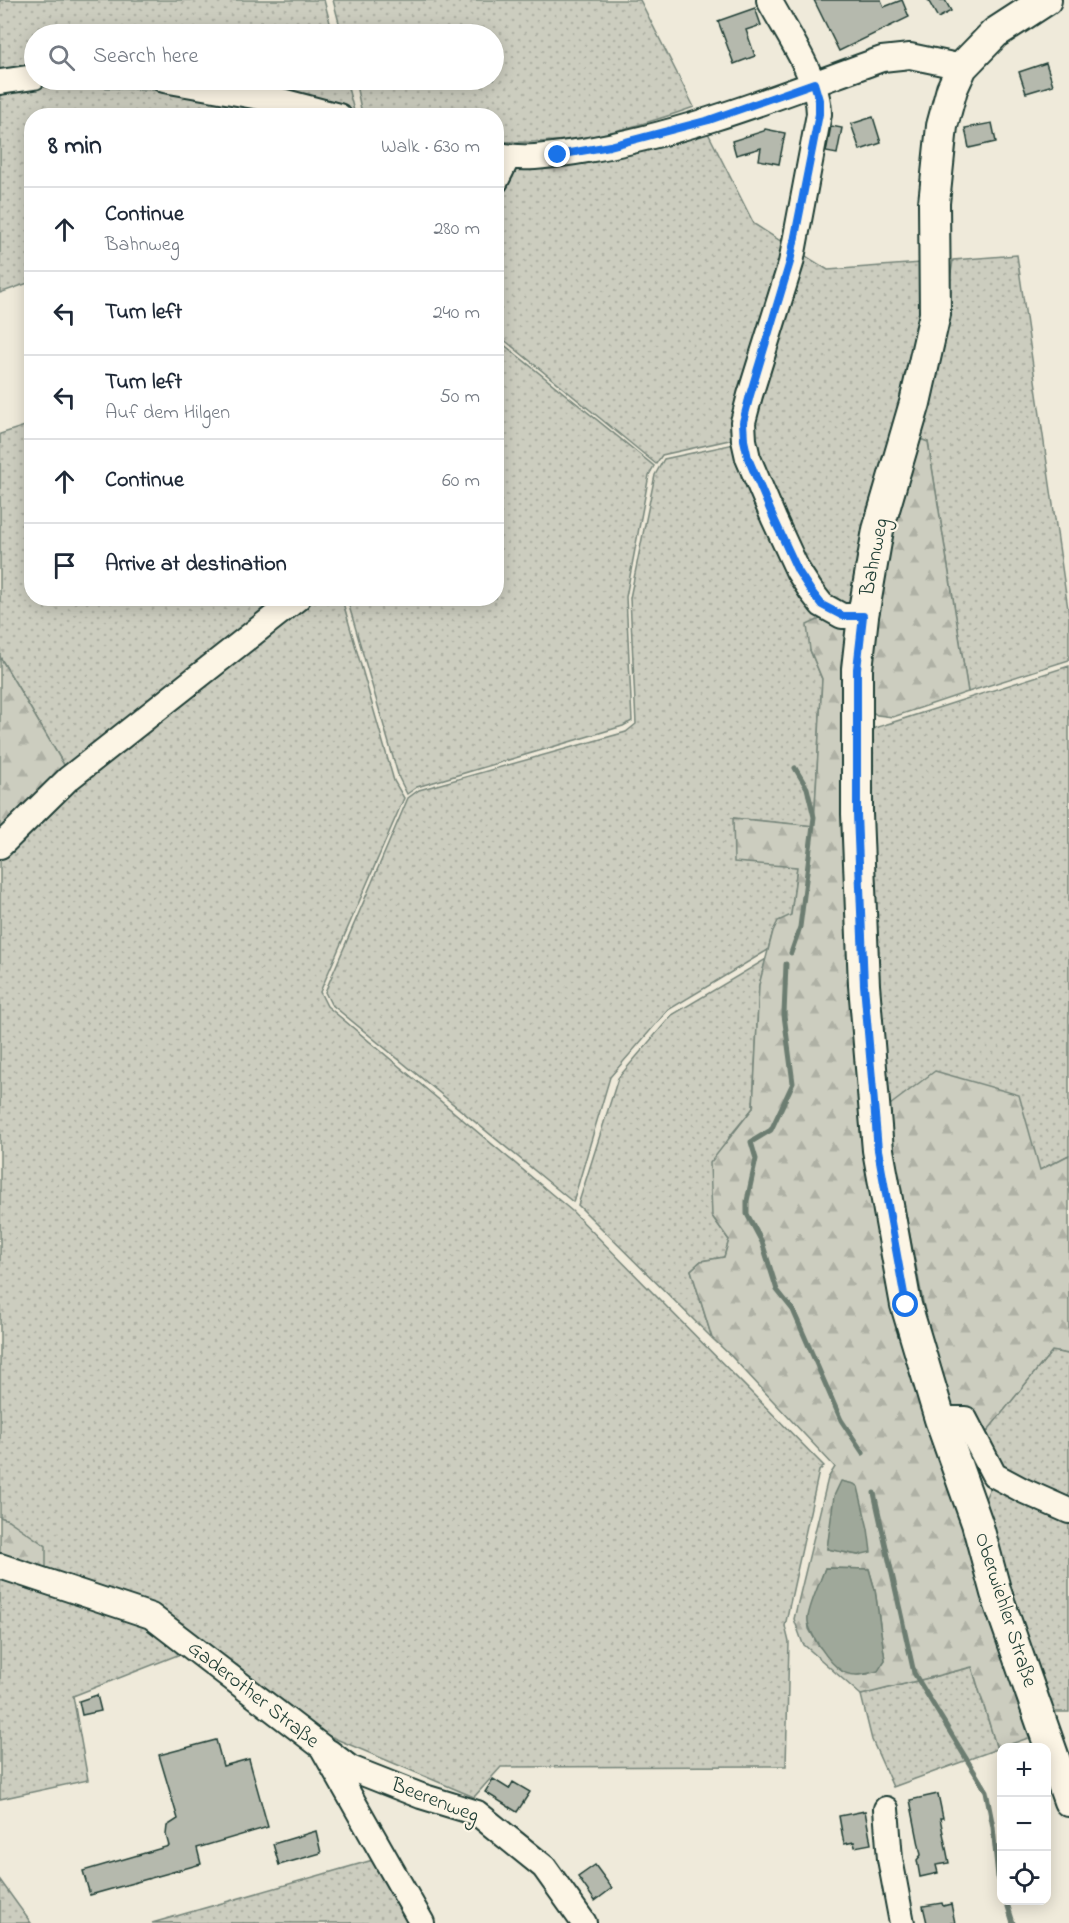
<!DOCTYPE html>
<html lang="en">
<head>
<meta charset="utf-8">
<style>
	:root { --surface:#fff; --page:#f6f6f7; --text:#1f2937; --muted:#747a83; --line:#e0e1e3 }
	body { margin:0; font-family:"Indie Flower",sans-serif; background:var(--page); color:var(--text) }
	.controls { position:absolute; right:18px; bottom:18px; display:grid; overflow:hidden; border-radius:12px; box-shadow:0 3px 15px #0003 }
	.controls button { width:54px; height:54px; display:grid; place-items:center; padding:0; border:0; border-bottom:2px solid var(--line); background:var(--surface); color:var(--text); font:30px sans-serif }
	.stop { position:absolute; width:18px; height:18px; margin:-14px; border:4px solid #1a73e8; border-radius:50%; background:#fff }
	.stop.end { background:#1a73e8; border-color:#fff; box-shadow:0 2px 6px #0008 }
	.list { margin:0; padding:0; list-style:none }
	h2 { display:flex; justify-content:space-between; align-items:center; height:78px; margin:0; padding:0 24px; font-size:26px }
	h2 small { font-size:20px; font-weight:400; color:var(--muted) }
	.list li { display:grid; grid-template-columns:39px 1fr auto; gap:18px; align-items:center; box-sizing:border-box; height:84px; padding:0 24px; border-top:2px solid var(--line) }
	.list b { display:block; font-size:22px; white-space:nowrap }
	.list p { margin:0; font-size:20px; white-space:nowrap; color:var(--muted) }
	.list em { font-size:20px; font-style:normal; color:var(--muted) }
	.icon { flex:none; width:33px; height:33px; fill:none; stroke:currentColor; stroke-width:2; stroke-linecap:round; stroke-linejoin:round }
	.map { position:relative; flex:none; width:1069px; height:1923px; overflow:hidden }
	.search { position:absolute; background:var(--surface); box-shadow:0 3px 15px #0003; left:24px; top:24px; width:480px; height:66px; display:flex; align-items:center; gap:15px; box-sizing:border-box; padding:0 21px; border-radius:33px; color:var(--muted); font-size:22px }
	.panel { position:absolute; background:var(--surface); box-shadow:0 3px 15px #0003; left:24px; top:108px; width:480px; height:498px; border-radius:24px }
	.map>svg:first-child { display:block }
	.grass { fill:url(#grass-dots); stroke:#76857a; stroke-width:1.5 }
	.forest { fill:url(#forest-firs); stroke:#76857a; stroke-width:1.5; fill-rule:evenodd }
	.water { fill:#9fa89a; stroke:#6c7d71; stroke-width:1.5 }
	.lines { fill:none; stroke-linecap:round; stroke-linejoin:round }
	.stream { stroke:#6c7d71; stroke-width:5 }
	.building { fill:#b5b9ad; stroke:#1f3d34; stroke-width:1.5 }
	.minor-casing { stroke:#1f3d34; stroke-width:28 }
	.major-casing { stroke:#1f3d34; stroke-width:34 }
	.minor { stroke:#fcf5e5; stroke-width:24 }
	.major { stroke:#fcf5e5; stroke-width:30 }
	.route { stroke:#1a73e8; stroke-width:8 }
	.labels { text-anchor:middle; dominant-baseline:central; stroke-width:4.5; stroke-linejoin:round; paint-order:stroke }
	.street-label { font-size:21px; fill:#1f3d34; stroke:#fcf5e5 }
</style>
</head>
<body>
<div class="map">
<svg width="1069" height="1923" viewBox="0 0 1069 1923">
	<defs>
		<pattern id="grass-dots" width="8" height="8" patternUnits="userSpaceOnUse" patternTransform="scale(1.5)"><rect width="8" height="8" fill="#cccdbf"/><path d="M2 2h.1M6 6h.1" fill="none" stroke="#afb1a5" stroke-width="1.8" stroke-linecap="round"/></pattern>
		<pattern id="forest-firs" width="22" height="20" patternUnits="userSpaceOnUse" patternTransform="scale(1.5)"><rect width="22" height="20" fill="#cccdbf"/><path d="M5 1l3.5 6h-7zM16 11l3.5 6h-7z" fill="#afb1a5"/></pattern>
	</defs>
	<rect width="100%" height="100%" fill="#efeada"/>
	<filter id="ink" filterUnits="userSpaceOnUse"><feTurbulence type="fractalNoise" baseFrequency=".0167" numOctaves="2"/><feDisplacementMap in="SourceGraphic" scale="12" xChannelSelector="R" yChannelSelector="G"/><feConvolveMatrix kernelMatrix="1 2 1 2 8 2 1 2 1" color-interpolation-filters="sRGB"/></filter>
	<g filter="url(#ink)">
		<path class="grass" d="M0 0H324L333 34H34V70L0 74Z
			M333 0H640L694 107C629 130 566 147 497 141L496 116H369L362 114 355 80H494V34H342Z
			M211 80H346L354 111Z
			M28 87H94L164 91 304 115 32 116 31 282 0 293V90Z
			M704 125 754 224 790 247 738 438 662 455 656 464 497 334 496 190 512 173 524 165Z
			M799 252 828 270 921 263 926 287 856 608 843 611 818 592 755 465 750 422Z
			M1017 255 1069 616V660L968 692 928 442 920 439 932 399 953 260Z
			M497 339 654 466 649 475 626 597 632 721 623 726 417 787 407 794 399 778 347 599 496 598Z
			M31 424 32 598 292 599 70 775 0 657V434Z
			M739 443 822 618 810 650 822 679 814 826 733 818 797 866 791 915 773 931 768 950 668 1010 610 1077 573 1202 331 1004 325 992 408 798 419 790 626 732 636 724 630 598 655 475 664 459Z
			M307 599H342L394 781 404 798 320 992 327 1006 572 1211 824 1466 819 1471 785 1626 789 1642 786 1766 501 1767 474 1797 310 1728 191 1637 46 1575 8 1520 0 1517V842Z
			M1069 666V1155L1040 1170 886 1108 876 1007 867 742 875 728Z
			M766 959 759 985 753 1108 729 1137 712 1216 729 1240 724 1257 701 1261 691 1270 712 1338 578 1205 618 1078 672 1015Z
			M1052 1351 1069 1354V1508L1001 1474 980 1440Z
			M990 1488 1069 1517V1712H1052L980 1510Z
			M0 1573 159 1631 183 1653 73 1696 88 1780 0 1799Z
			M972 1667 997 1749 893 1787 872 1740 861 1695Z
			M373 1860 409 1923H152Z
			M0 1880 31 1923H0Z"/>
		<path class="forest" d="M920 439 928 442 968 692 893 717 877 715 867 708 877 596 911 459Z
			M822 618 852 627 841 761 860 1107 1034 1736 997 1749 972 1667 861 1695 803 1644 794 1619 828 1478 835 1467 732 1357 712 1338 691 1270 701 1261 724 1257 729 1240 712 1216 710 1163 753 1108 759 985 773 931 778 921 791 915 797 867 734 862 733 818 814 826 822 679 810 650 807 625ZM831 1524 858 1555 827 1549ZM825 1568 869 1569 875 1590 885 1660 868 1674 858 1675 842 1671 818 1645 809 1629 808 1617Z
			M0 657 70 775 0 836Z
			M935 1071 1019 1095 1040 1170 1069 1155V1354L1052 1351 980 1440 944 1409 905 1210 886 1108Z
			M0 1517 8 1520 46 1546V1575L0 1561Z"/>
		<path class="water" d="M841 1481 854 1484 858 1487 868 1529 871 1552 858 1555 827 1549 834 1496Z
			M825 1568 869 1569 875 1590 885 1660 878 1671C867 1674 852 1678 842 1671 830 1664 806 1631 808 1617 810 1603 820 1582 825 1568Z"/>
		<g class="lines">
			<path class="stream" d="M791 953 800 927 814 817 807 788 795 768
				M786 964 784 1015 793 1083 771 1130 751 1142 756 1159 747 1201V1214L762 1242 777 1290 793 1310 841 1420 863 1453
				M874 1493 914 1673 986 1791 993 1827 998 1877 1002 1888
				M1006 1900 1013 1923"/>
		</g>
		<path class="building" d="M814 0H881L884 7 902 0 909 17 839 51Z
			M928 0H945L951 11 938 18Z
			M755 8 761 25 746 30 755 56 734 64 718 21Z
			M1046 63 1053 85 1026 93 1019 72Z
			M873 117 881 143 860 150 851 124Z
			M992 123 996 142 969 148 965 128Z
			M831 126 842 128 837 154 826 152Z
			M765 129 785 133 779 164 759 160 761 148 736 155 732 141 764 131Z
			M97 1695 101 1711 82 1715 79 1701Z
			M216 1740 223 1766 249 1759 268 1827 197 1848 201 1864 90 1895 83 1871 169 1846 166 1835 167 1826 178 1819 159 1755Z
			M493 1779 509 1789 513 1782 530 1792 517 1812 485 1792Z
			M938 1794 943 1818H940L949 1863 936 1865 938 1873 920 1877 917 1860 921 1855 910 1800Z
			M865 1811 871 1844 855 1847 854 1842 844 1844 839 1816Z
			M316 1831 321 1853 279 1865 273 1844Z
			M595 1865 612 1888 595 1901 578 1877Z
			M942 1903 943 1906 951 1904 955 1923H927L923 1906Z"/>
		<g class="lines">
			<g class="minor-casing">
				<path id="minor" d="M769 0C786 32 819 78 819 114L791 263 750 395 743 422 744 440 748 458 774 519 798 571 811 591 822 605 842 616H863
					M164 80 282 101 339 116
					M0 82 34 77
					M496 154C523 161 555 155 582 151 686 134 784 94 882 59L910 56 962 67
					M496 181 508 157
					M0 846 68 779 298 598
					M940 1419H965L994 1475 1024 1491 1069 1511
					M0 1566 151 1616 322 1747 422 1923
					M329 1752 350 1768 421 1796 477 1813 544 1867 584 1923
					M886 1809 890 1859 902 1923"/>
			</g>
			<g class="major-casing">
				<path id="major" d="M1046 0 995 33 962 67 952 89 942 126 934 203 935 314 915 403 878 530 863 616 857 669V814L864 985 878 1150 906 1305 940 1419 977 1523 996 1593 1069 1801"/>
			</g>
			<use href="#minor" class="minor"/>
			<use href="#major" class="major"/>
		</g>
	</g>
	<g class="lines" filter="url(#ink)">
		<path class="route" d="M558 155 610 146 709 120 814 83 819 100V114L790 262 750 395 743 422 744 440 748 458 774 519 798 571 811 591 822 605 843 616H863L857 669V814L864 985 878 1150 906 1305"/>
	</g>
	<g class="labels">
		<g class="street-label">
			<text transform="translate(875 557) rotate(-79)">Bahnweg</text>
			<text transform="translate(1005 1610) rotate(72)">Oberwiehler Straße</text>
			<text transform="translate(253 1695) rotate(38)">Gaderother Straße</text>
			<text transform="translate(435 1801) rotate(21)">Beerenweg</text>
		</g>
	</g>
</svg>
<div class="controls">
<button>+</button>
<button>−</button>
<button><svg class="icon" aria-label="locate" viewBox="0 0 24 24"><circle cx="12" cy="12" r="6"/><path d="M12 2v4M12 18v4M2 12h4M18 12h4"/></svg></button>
</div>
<div class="stop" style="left:906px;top:1305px"></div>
<div class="stop end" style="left:558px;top:155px"></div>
<div class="search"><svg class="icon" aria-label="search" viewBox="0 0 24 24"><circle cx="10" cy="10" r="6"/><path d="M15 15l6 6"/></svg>Search here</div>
<section class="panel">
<h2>8 min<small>Walk · 630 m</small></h2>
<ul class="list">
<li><svg class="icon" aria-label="ahead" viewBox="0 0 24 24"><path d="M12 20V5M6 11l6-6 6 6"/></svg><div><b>Continue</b><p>Bahnweg</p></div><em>280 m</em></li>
<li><svg class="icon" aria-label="left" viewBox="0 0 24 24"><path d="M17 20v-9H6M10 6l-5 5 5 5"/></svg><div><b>Turn left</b></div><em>240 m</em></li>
<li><svg class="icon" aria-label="left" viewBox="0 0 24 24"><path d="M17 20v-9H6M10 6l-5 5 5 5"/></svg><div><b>Turn left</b><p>Auf dem Hilgen</p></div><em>50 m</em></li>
<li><svg class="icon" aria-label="ahead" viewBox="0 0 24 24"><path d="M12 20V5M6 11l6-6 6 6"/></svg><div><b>Continue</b></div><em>60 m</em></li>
<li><svg class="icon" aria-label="arrive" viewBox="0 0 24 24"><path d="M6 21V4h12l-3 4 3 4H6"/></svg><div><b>Arrive at destination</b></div></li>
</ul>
</section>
</div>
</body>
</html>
